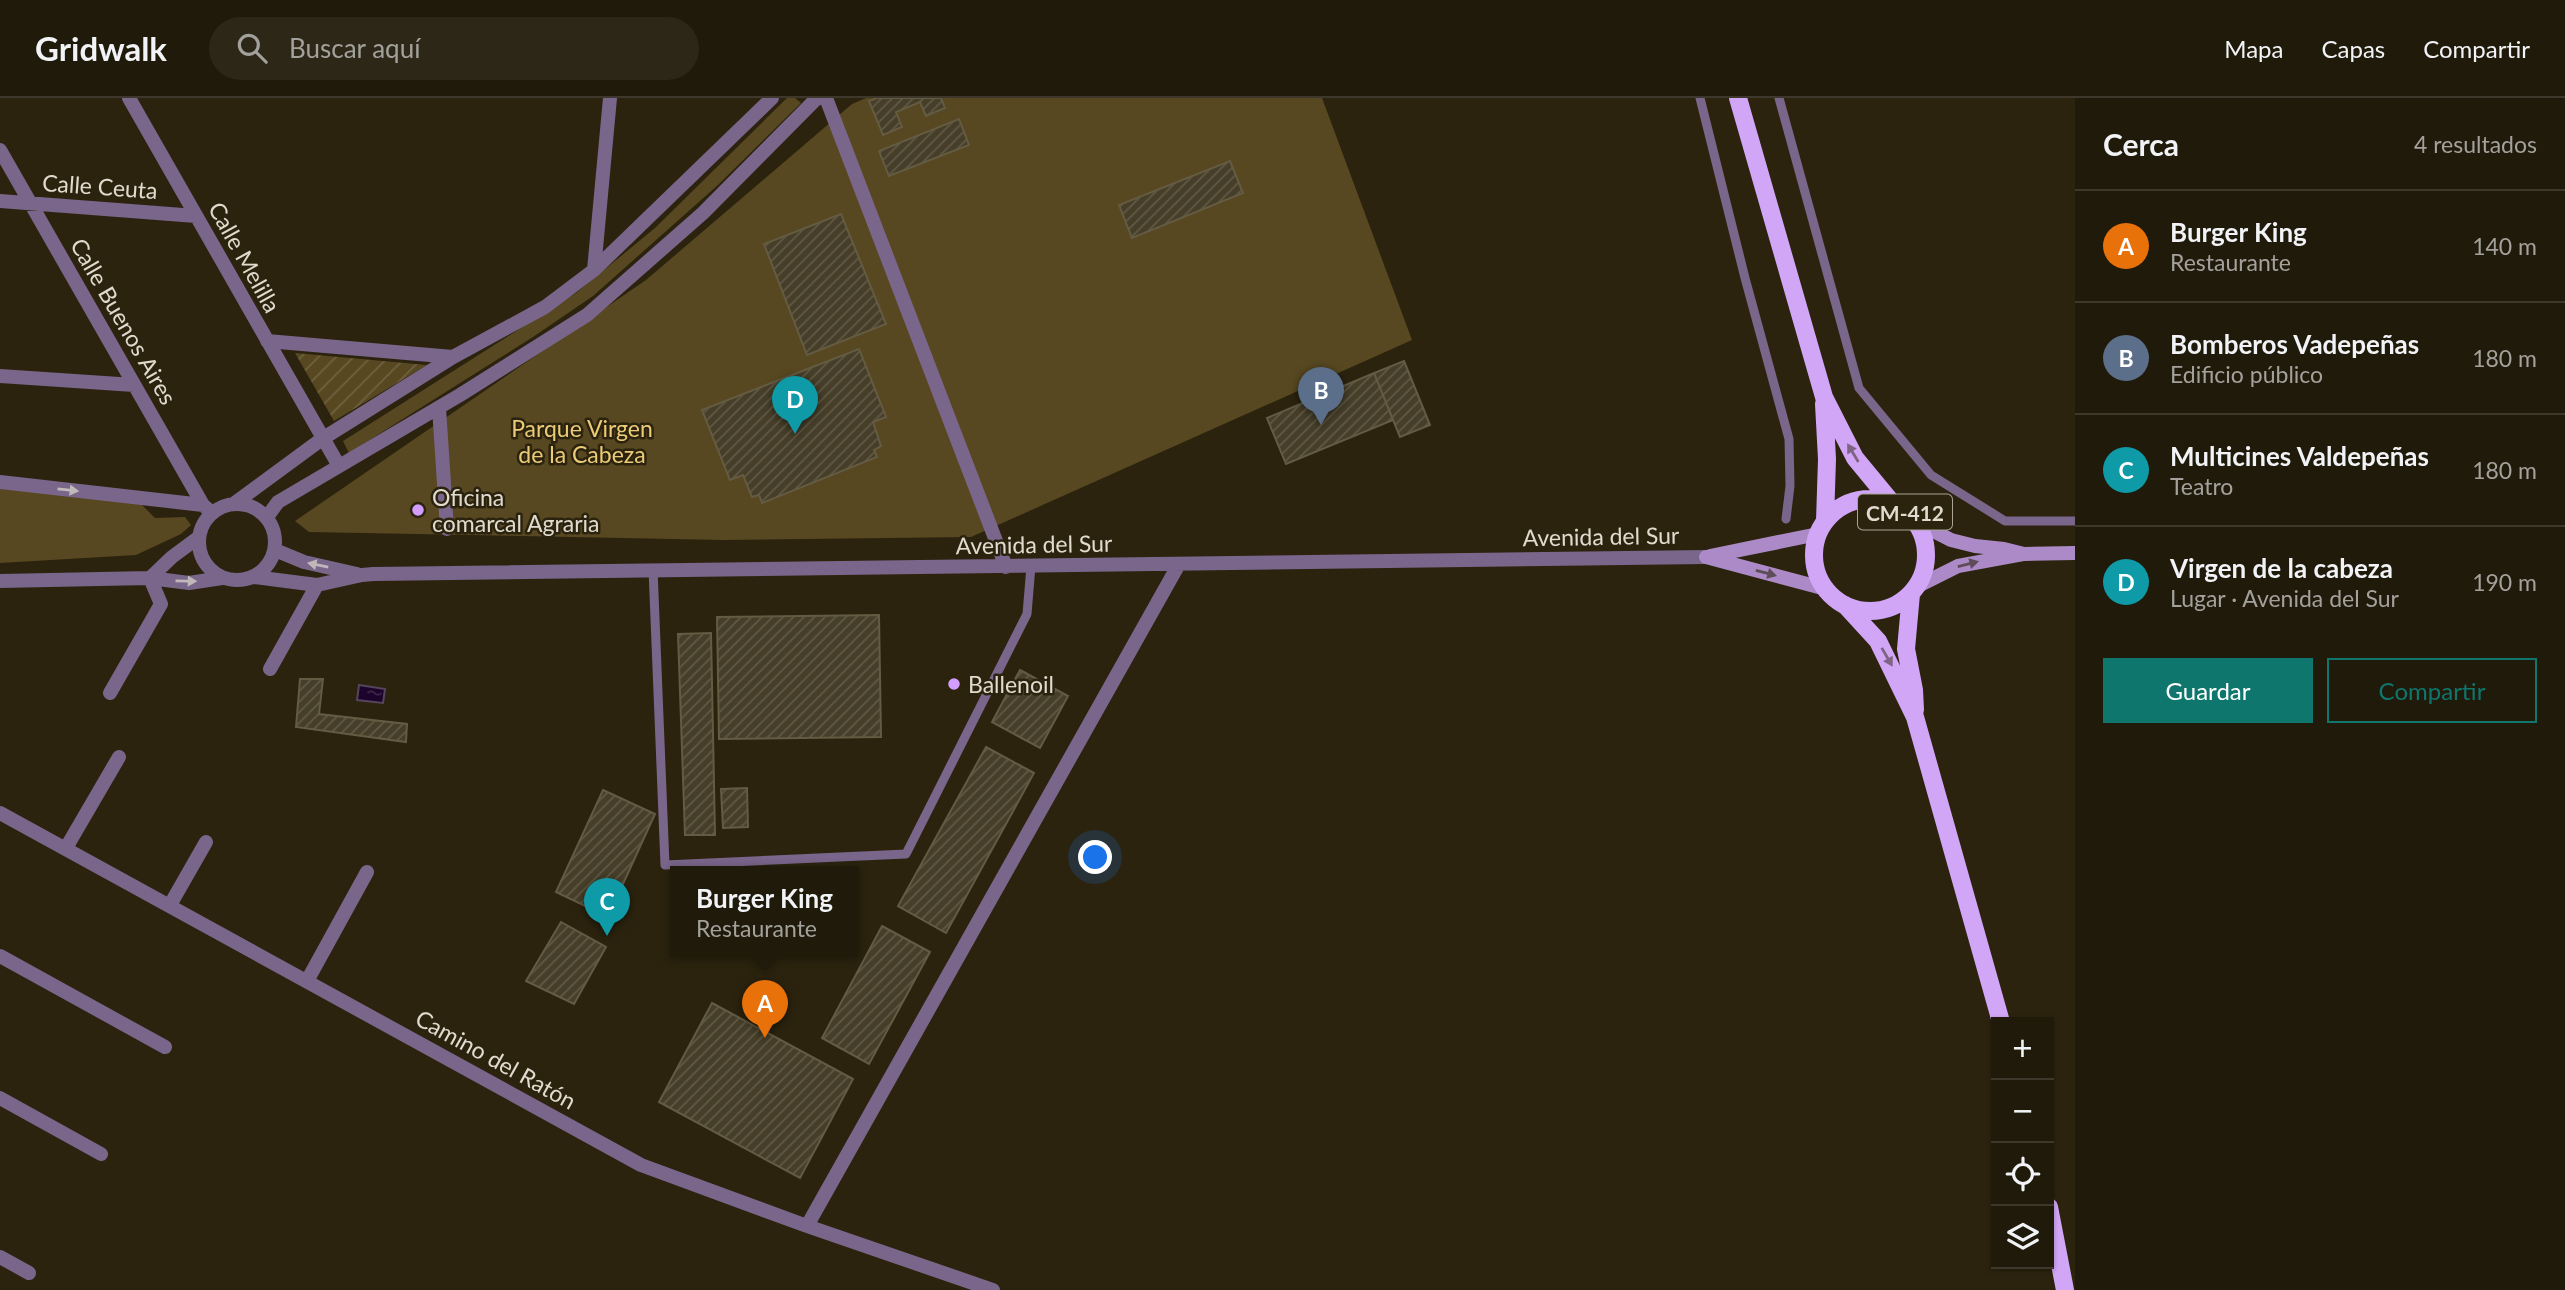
<!DOCTYPE html>
<html lang="es">
<head>
<meta charset="utf-8">
<style>
	:root { --surface:#201a0a; --page:#2d2718; --text:#f1f3f6; --muted:#a2a19c; --line:#3d382b; --accent:#0f766e }
	body { margin:0; font-family:Lato,sans-serif; background:var(--page); color:var(--text) }
	.controls { position:absolute; right:21px; bottom:21px; display:grid; overflow:hidden; border-radius:0px; box-shadow:0 2px 5px #0004 }
	.controls button { width:63px; height:63px; display:grid; place-items:center; padding:0; border:0; border-bottom:2px solid var(--line); background:var(--surface); color:var(--text); font:35px sans-serif }
	.you { position:absolute; left:1096px; top:760px; width:24px; height:24px; margin:-18px; border:5px solid #fff; border-radius:50%; background:#1a73e8; box-shadow:0 0 0 10px #1a73e833 }
	.badge { display:grid; place-items:center; width:46px; height:46px; border-radius:50%; background:var(--accent); color:#fff; font-size:23px; font-weight:700 }
	.pin { position:absolute; translate:-50% -58px; filter:drop-shadow(0 2px 4px #0008) }
	.pin::after { content:''; position:absolute; top:37px; width:24px; height:21px; background:inherit; clip-path:polygon(0 0,100% 0,50% 100%) }
	.popup { position:absolute; left:670px; top:768px; width:189px; height:91px; box-sizing:border-box; display:grid; place-content:center; border-radius:0px; background:var(--surface); filter:drop-shadow(0 2px 5px #0005); font-size:23px; white-space:nowrap; color:var(--muted) }
	.popup b { font-size:26px; color:var(--text) }
	.popup::after { content:''; position:absolute; left:50%; top:100%; margin-left:-14px; border:14px solid transparent; border-top-color:var(--surface) }
	.list { margin:0; padding:0; list-style:none }
	h2 { display:flex; justify-content:space-between; align-items:center; height:91px; margin:0; padding:0 28px; font-size:30px }
	h2 small { font-size:23px; font-weight:400; color:var(--muted) }
	.list li { display:grid; grid-template-columns:46px 1fr auto; gap:21px; align-items:center; box-sizing:border-box; height:112px; padding:0 28px; border-top:2px solid var(--line) }
	.list b { display:block; font-size:26px; white-space:nowrap }
	.list p { margin:0; font-size:23px; white-space:nowrap; color:var(--muted) }
	.list em { font-size:23px; font-style:normal; color:var(--muted) }
	.actions { display:flex; gap:14px; padding:21px 28px }
	.actions a { flex:1; padding:16px 0; border:2px solid var(--accent); border-radius:0px; text-align:center; font-size:24px; color:var(--accent) }
	.actions .main { background:var(--accent); color:#fff }
	.icon { flex:none; width:38px; height:38px; fill:none; stroke:currentColor; stroke-width:2; stroke-linecap:round; stroke-linejoin:round }
	.map { position:relative; flex:none; width:2075px; height:1192px; overflow:hidden }
	header { display:flex; align-items:center; gap:42px; box-sizing:border-box; height:98px; padding:0 35px; background:var(--surface); border-bottom:2px solid var(--line) }
	header strong { font-size:33px }
	nav { display:flex; gap:38px; margin-inline-start:auto; font-size:24px }
	.search { width:490px; height:63px; background:var(--page); display:flex; align-items:center; gap:18px; box-sizing:border-box; padding:0 24px; border-radius:38px; color:var(--muted); font-size:26px }
	main { display:flex }
	aside { flex:1; background:var(--surface) }
	.map>svg:first-child { display:block }
	.park { fill:#574821 }
	.garden { fill:url(#garden-furrows) }
	.water { fill:url(#water-ripples); stroke:#56445c; stroke-width:2 }
	.building { fill:url(#building-hatch); stroke:#645b43; stroke-width:2 }
	.lines { fill:none; stroke-linecap:round; stroke-linejoin:round }
	.service { stroke:#7a658b; stroke-width:9 }
	.minor { stroke:#7a658b; stroke-width:14 }
	.secondary { stroke:#ab8ac7; stroke-width:14 }
	.primary { stroke:#d1a6f6; stroke-width:18 }
	.oneway { fill:#7e6482 }
	.oneway2 { fill:#c1b8ba }
	.oneway3 { fill:#5e4c58 }
	.poi-dot { fill:#d29dfd; stroke:#2b230e; stroke-width:2.5 }
	.labels { text-anchor:middle; dominant-baseline:central; stroke-width:5; stroke-linejoin:round; paint-order:stroke }
	.shield { fill:#2b230e; stroke:#aaa494; stroke-width:2 }
	.shield-label { font-size:21px; font-weight:bold; fill:#e0dbce }
	.street-label { font-size:23px; fill:#e0dbce; stroke:#2b230e }
	.park-label { font-size:23px; fill:#ebcb77; stroke:#2b230e }
	.poi-label { font-size:23px; fill:#e0dbce; stroke:#2b230e; text-anchor:start }
</style>
</head>
<body>
<header>
<strong>Gridwalk</strong>
<div class="search"><svg class="icon" aria-label="search" viewBox="0 0 24 24"><circle cx="10" cy="10" r="6"/><path d="M15 15l6 6"/></svg>Buscar aquí</div>
<nav><a>Mapa</a><a>Capas</a><a>Compartir</a></nav>
</header>
<main>
<div class="map">
<svg width="2075" height="1192" viewBox="0 0 2075 1192">
	<defs>
		<pattern id="garden-furrows" width="10" height="10" patternUnits="userSpaceOnUse" patternTransform="scale(1.75)"><rect width="10" height="10" fill="#574821"/><path d="M-1 1l2-2M0 10L10 0M9 11l2-2" fill="none" stroke="#6f6240"/></pattern>
		<pattern id="water-ripples" width="26" height="14" patternUnits="userSpaceOnUse" patternTransform="scale(1.75)"><rect width="26" height="14" fill="#1b032b"/><path d="M2 4q2-2 4 0t4 0M15 11q2-2 4 0t4 0" fill="none" stroke="#3c2749"/></pattern>
		<pattern id="building-hatch" width="6" height="6" patternUnits="userSpaceOnUse" patternTransform="scale(1.75)"><rect width="6" height="6" fill="#463e28"/><path d="M-1 1l2-2M0 6l6-6M5 7l2-2" fill="none" stroke="#605946"/></pattern>
	</defs>
	<rect width="100%" height="100%" fill="#2b230e"/>
	<path class="park" d="M787 0H795L801 5 718 87 593 198 533 239 349 355 343 343 576 195 655 130Z
		M866 0H1322L1412 242 971 439 724 442 309 434 295 423 646 182 852 6Z
		M0 384 141 406 155 420 185 419 191 427 181 436 136 457 0 465Z"/>
	<path class="garden" d="M295 255 427 267 334 323Z"/>
	<path class="water" d="M359 587 385 591 383 605 357 602Z"/>
	<path class="building" d="M877 0H941L945 10 926 18 920 4 896 14 902 29 883 37 869 3Z
		M959 21 969 47 889 78 879 53Z
		M1230 63 1243 95 1132 140 1119 107Z
		M841 116 886 226 807 257 764 146Z
		M859 251 886 319 873 324 881 348 874 352 877 359 762 405 759 397 752 399 743 377 730 382 702 312Z
		M1404 263 1430 327 1400 339 1374 275Z
		M1374 275 1393 322 1286 366 1267 320Z
		M879 517 881 639 719 641 717 519Z
		M711 535 715 737H685L678 536Z
		M1020 572 1068 598 1040 650 992 624Z
		M300 581H323L319 616 407 626 406 644 296 629Z
		M986 649 1034 675 946 835 898 808Z
		M747 690 748 729 723 730 721 691Z
		M603 692 655 716 608 819 556 794Z
		M561 824 606 849 574 906 526 883Z
		M882 828 930 854 869 966 822 940Z
		M712 905 853 981 800 1080 659 1004Z"/>
	<g class="lines">
		<path class="service" d="M1700 0 1745 180 1789 341 1790 388 1786 421
			M1779 0 1859 290 1931 377 2005 423H2075
			M653 471 665 767 906 756 1027 516 1031 468"/>
		<path class="minor" d="M129 0 339 368
			M826 0 1006 469
			M0 52 203 407 212 415
			M0 103 196 118
			M594 172 610 0
			M267 243 453 259
			M0 278 134 287
			M439 310 447 431
			M0 384 203 407
			M235 405 322 341 453 259 545 209 594 172 772 0
			M199 444a38 38 0 1 1 76 0a38 38 0 1 1-76 0Z
			M267 419 278 404 460 297 587 217 703 115 817 0
			M275 452 304 464 357 476
			M254 479 317 487 362 477 373 476 1706 459
			M150 480 172 459 199 439
			M0 483 150 480 189 485 222 480
			M270 571 317 487
			M110 595 161 506 150 480
			M0 715 641 1067 807 1128 993 1192
			M66 750 119 659
			M170 807 206 744
			M0 858 165 949
			M307 883 367 774
			M0 1000 101 1056
			M807 1128 1179 466
			M0 1159 29 1175"/>
		<path class="secondary" d="M1916 424 1951 442 1975 448 2004 451 2024 456 2075 455
			M1710 458 1818 436
			M1706 459 1826 491
			M1916 489 1958 468 2023 456"/>
		<path class="primary" d="M1738 0 1824 299 1855 360 1893 406
			M1824 306 1827 361 1825 423
			M1814 457a56 56 0 1 1 112 0a56 56 0 1 1-112 0Z
			M1911 496 1906 551 1914 592 1915 612
			M1845 507 1878 543 1915 619 2001 924
			M2049 1109 2065 1192"/>
	</g>
	<defs><path id="oneway-solid" d="M-6-.8H1V-3.2L6.5 0L1 3.2V.8H-6Z" transform="scale(1.75)"/></defs>
	<g class="oneway">
		<use href="#oneway-solid" transform="translate(1853 355) rotate(-121)"/>
		<use href="#oneway-solid" transform="translate(1887 559) rotate(60)"/>
	</g>
	<g class="oneway2">
		<use href="#oneway-solid" transform="translate(68 392) rotate(6)"/>
		<use href="#oneway-solid" transform="translate(318 467) rotate(-168)"/>
		<use href="#oneway-solid" transform="translate(186 483) rotate(1)"/>
	</g>
	<g class="oneway3">
		<use href="#oneway-solid" transform="translate(1968 466) rotate(-14)"/>
		<use href="#oneway-solid" transform="translate(1766 475) rotate(15)"/>
	</g>
	<g class="poi-dot">
		<circle cx="418" cy="412" r="7"/>
		<circle cx="954" cy="586" r="7"/>
	</g>
	<g class="labels">
		<rect class="shield" x="1858" y="396.5" width="94" height="35" rx="5"/>
		<g class="shield-label">
			<text x="1905" y="414">CM-412</text>
		</g>
		<g class="street-label">
			<text transform="translate(100 88) rotate(4)">Calle Ceuta</text>
			<text transform="translate(245 159) rotate(61)">Calle Melilla</text>
			<text transform="translate(124 223) rotate(60)">Calle Buenos Aires</text>
			<text transform="translate(1601 438) rotate(-1)">Avenida del Sur</text>
			<text transform="translate(1034 446) rotate(-1)">Avenida del Sur</text>
			<text transform="translate(496 961) rotate(29)">Camino del Ratón</text>
		</g>
		<g class="park-label">
			<text x="582" y="330">Parque Virgen<tspan x="582" dy="26">de la Cabeza</tspan></text>
		</g>
		<g class="poi-label">
			<text x="432" y="399">Oficina<tspan x="432" dy="26">comarcal Agraria</tspan></text>
			<text x="968" y="586">Ballenoil</text>
		</g>
	</g>
</svg>
<div class="controls">
<button>+</button>
<button>−</button>
<button><svg class="icon" aria-label="locate" viewBox="0 0 24 24"><circle cx="12" cy="12" r="6"/><path d="M12 2v4M12 18v4M2 12h4M18 12h4"/></svg></button>
<button><svg class="icon" aria-label="layers" viewBox="0 0 24 24"><path d="M12 4l9 5-9 5-9-5zM3 14l9 5 9-5"/></svg></button>
</div>
<div class="you"></div>
<div class="pin badge" style="left:765px;top:940px;background:#e8710a">A</div>
<div class="popup"><b>Burger King</b>Restaurante</div>
<div class="pin badge" style="left:1321px;top:327px;background:#5c6f8a">B</div>
<div class="pin badge" style="left:607px;top:838px;background:#0f9aa8">C</div>
<div class="pin badge" style="left:795px;top:336px;background:#0f9aa8">D</div>
</div>
<aside>
<h2>Cerca<small>4 resultados</small></h2>
<ul class="list">
<li><span class="badge" style="background:#e8710a">A</span><div><b>Burger King</b><p>Restaurante</p></div><em>140 m</em></li>
<li><span class="badge" style="background:#5c6f8a">B</span><div><b>Bomberos Vadepeñas</b><p>Edificio público</p></div><em>180 m</em></li>
<li><span class="badge" style="background:#0f9aa8">C</span><div><b>Multicines Valdepeñas</b><p>Teatro</p></div><em>180 m</em></li>
<li><span class="badge" style="background:#0f9aa8">D</span><div><b>Virgen de la cabeza</b><p>Lugar · Avenida del Sur</p></div><em>190 m</em></li>
</ul>
<div class="actions"><a class="main">Guardar</a><a>Compartir</a></div>
</aside>
</main>
</body>
</html>
